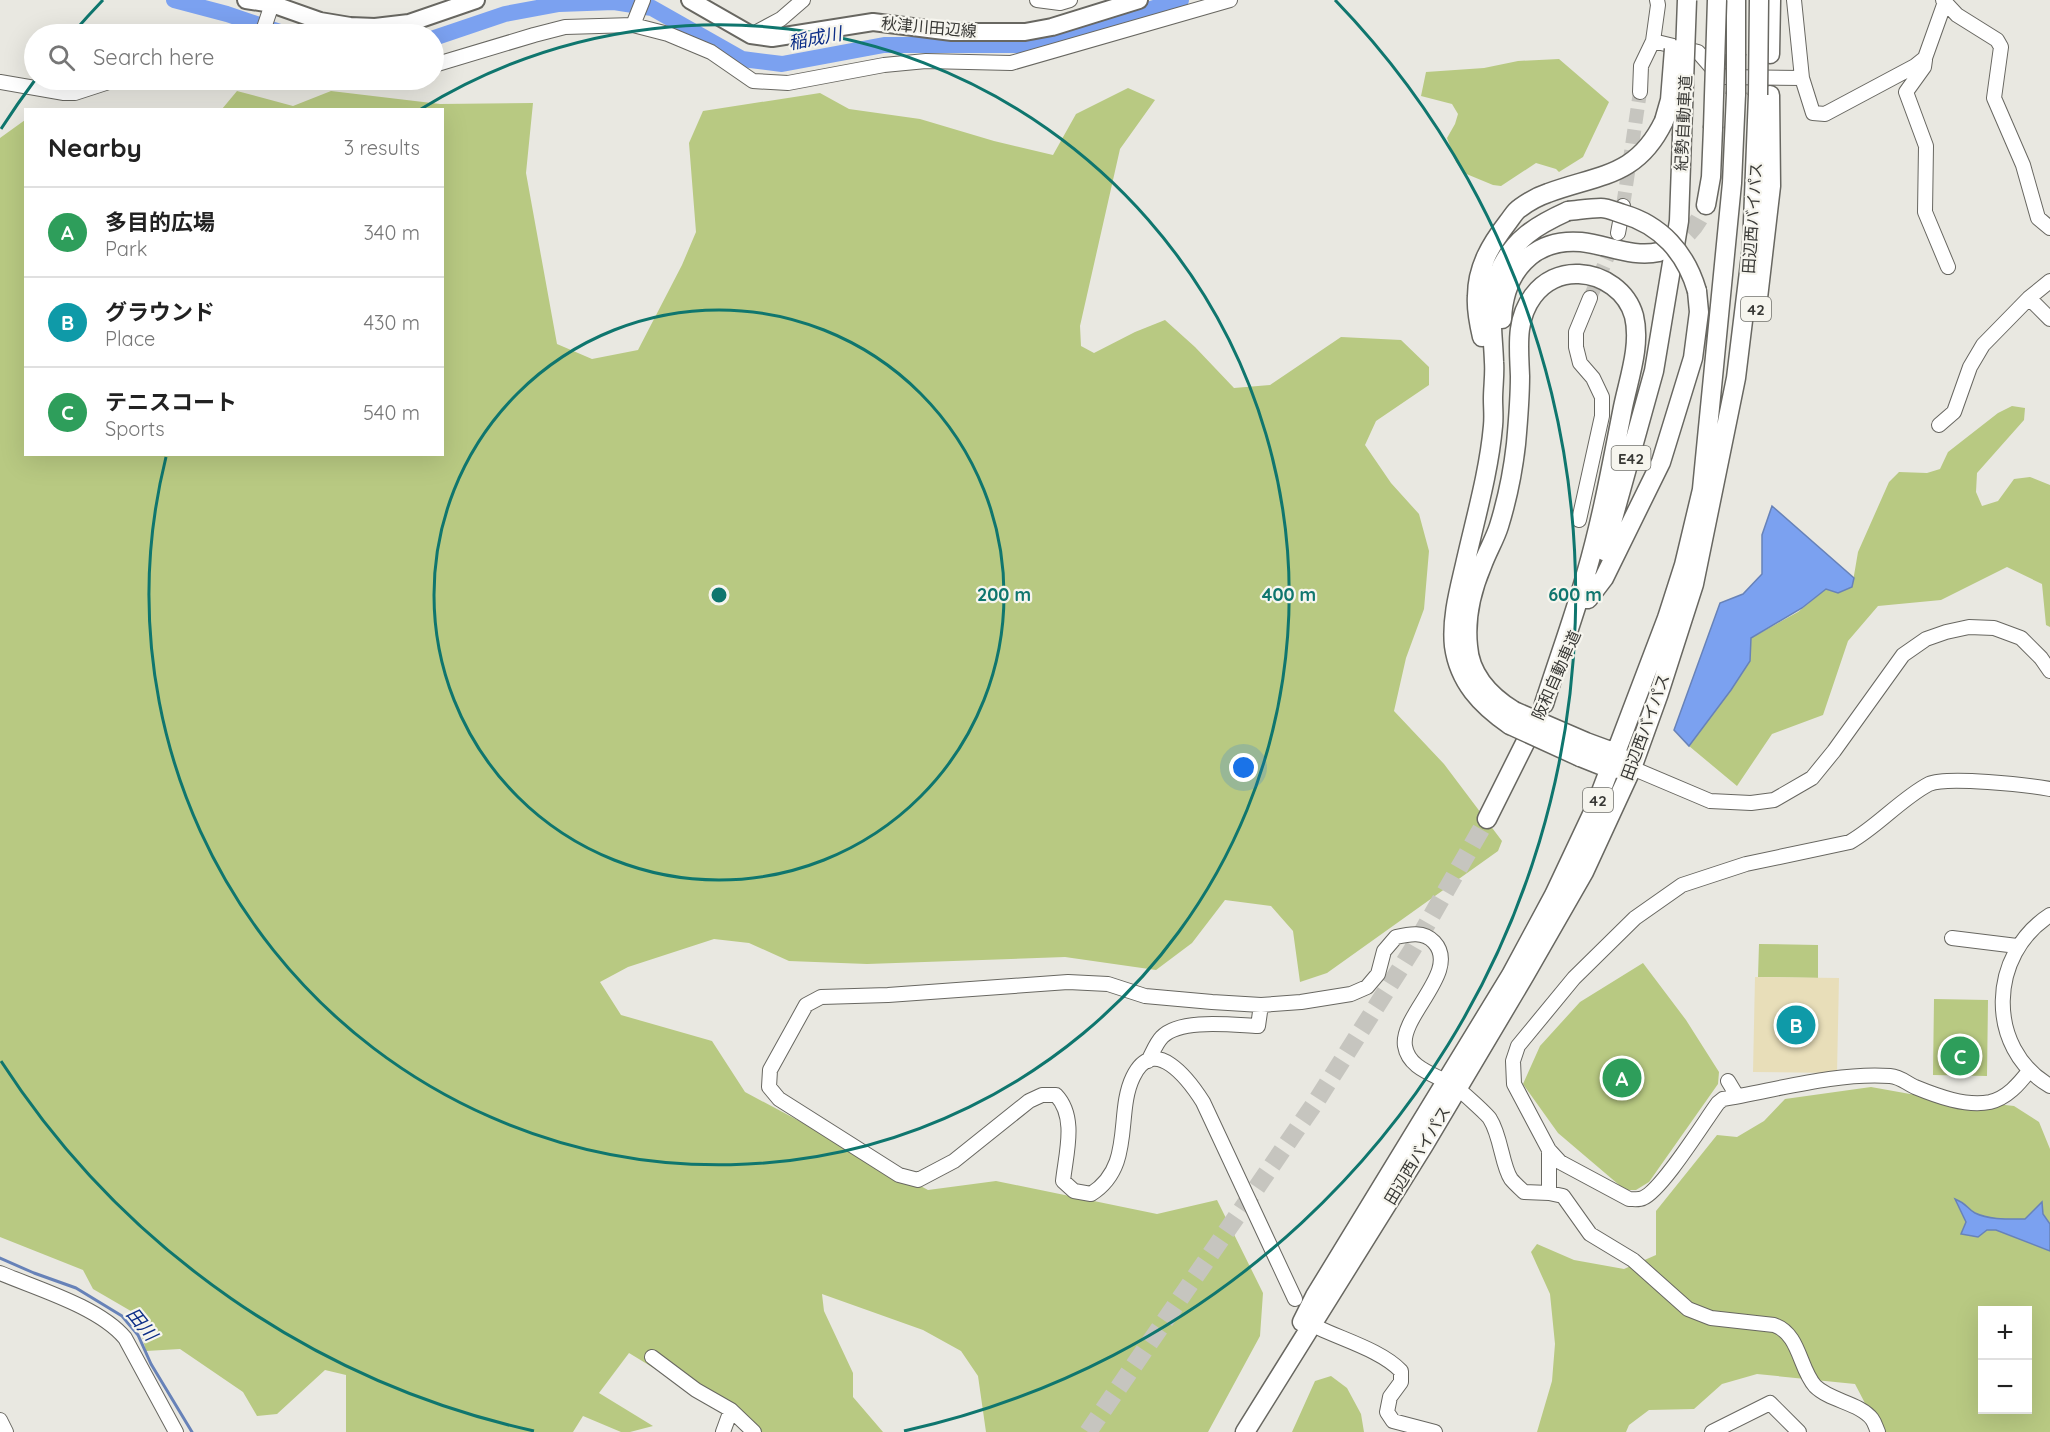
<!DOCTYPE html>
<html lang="en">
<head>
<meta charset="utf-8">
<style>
	:root { --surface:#fff; --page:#f6f6f6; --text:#222; --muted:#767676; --line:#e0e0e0; --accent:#2563eb }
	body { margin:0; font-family:Quicksand,"Noto Sans JP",sans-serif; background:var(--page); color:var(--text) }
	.controls { position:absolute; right:18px; bottom:18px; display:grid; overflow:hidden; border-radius:0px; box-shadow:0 6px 24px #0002 }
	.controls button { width:54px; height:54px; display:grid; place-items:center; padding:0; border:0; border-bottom:2px solid var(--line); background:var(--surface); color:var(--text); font:30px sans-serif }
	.you { position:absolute; left:1244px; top:768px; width:21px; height:21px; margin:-15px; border:4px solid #fff; border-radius:50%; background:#1a73e8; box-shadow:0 0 0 9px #1a73e833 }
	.badge { display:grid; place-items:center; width:39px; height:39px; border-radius:50%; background:var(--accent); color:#fff; font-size:20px; font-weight:700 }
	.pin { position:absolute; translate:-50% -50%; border:3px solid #fff; box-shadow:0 2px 6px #0006 }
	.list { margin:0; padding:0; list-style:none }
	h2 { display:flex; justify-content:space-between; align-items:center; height:78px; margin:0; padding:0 24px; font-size:26px }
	h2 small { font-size:20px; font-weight:400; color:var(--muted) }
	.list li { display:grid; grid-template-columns:39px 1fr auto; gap:18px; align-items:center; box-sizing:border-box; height:90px; padding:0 24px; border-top:2px solid var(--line) }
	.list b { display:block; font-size:22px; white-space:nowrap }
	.list p { margin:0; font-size:20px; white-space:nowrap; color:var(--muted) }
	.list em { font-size:20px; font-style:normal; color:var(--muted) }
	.icon { flex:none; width:33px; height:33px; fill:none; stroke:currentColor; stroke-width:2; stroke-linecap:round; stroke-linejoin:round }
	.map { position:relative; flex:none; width:2050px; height:1432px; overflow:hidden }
	.search { position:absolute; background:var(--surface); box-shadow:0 6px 24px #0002; left:24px; top:24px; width:420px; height:66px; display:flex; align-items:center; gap:15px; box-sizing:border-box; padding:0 21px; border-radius:33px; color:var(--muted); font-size:22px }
	.panel { position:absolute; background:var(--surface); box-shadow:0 6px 24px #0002; left:24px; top:108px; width:420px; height:348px; border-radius:0px }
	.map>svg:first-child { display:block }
	.green { fill:#b8c982; fill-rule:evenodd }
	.sand { fill:#e8deb9 }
	.water { fill:#7ba1f0; stroke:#6782b8; stroke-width:1.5 }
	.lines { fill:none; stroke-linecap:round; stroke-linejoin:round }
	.stream { stroke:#6782b8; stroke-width:3 }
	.river { stroke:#7ba1f0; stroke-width:16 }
	.minor-tunnel { stroke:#c6c5bf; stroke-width:14; stroke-dasharray:14 7; stroke-linecap:butt }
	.highway-tunnel { stroke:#c6c5bf; stroke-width:18; stroke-dasharray:18 9; stroke-linecap:butt }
	.minor-casing { stroke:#686761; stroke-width:16 }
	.major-casing { stroke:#686761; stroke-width:20 }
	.highway-casing { stroke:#686761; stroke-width:21 }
	.minor { stroke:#fff; stroke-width:14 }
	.major { stroke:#fff; stroke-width:16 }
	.highway { stroke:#fff; stroke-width:18 }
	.highway-bridge-casing { stroke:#686761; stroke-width:21; stroke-linecap:butt }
	.highway-bridge { stroke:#fff; stroke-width:18 }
	.ring { fill:none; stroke:#0f766e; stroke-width:3 }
	.labels { text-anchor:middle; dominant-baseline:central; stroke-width:4.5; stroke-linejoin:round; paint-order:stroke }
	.shield { fill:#f6f5ee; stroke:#71716c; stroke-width:1.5 }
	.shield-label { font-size:15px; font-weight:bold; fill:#383835 }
	.street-label { font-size:16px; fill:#383835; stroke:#f6f5ee }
	.water-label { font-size:18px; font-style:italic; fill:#0b2d87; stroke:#f6f5ee }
	.centre { fill:#0f766e; stroke:#f6f5ee; stroke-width:3 }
	.ring-label { font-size:18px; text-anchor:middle; font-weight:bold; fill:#0f766e; stroke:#f6f5ee; stroke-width:4.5; stroke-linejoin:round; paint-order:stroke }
</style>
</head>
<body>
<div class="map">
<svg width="2050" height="1432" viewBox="0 0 2050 1432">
	<rect width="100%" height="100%" fill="#e9e8e1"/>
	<path class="green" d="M1559 59 1609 102 1583 157 1559 172 1556 169 1536 163 1501 186 1493 185 1464 173 1456 162 1447 138 1455 124 1458 114 1452 104 1421 96 1426 72 1484 68 1518 61Z
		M1128 88 1155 100 1120 149 1080 326 1081 346 1094 353 1135 332 1165 320 1195 347 1234 388 1270 385 1341 337 1401 340 1429 367V385L1376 421 1365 445 1391 483 1419 514 1429 551 1424 609 1406 658 1394 711 1444 764 1502 841 1498 851 1327 973 1300 982 1293 931 1271 906 1225 900 1192 943 1156 970 1065 957 867 964 789 961 749 943 714 939 628 967 600 982 621 1015 712 1041 745 1092 928 1190 996 1181 1157 1214 1217 1200 1263 1293 1260 1336 1208 1432H986L978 1376 961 1351 923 1330 822 1294 824 1311 853 1373V1397L883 1432H759L629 1353 599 1393 653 1426 630 1432H621L583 1416 573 1432H346V1375L325 1370 277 1414 257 1416 243 1392 180 1349 146 1351 136 1314 93 1289 83 1270 0 1237V138L25 120 26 454H442V110L222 109 237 91 293 106 331 91 440 104 533 103 526 173 557 344 592 359 638 350 682 265 696 232 689 143 703 111 820 93 849 109 920 119 994 141 1053 155 1076 114Z
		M2012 406 2025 408 2024 420 1977 473 1976 492 1982 506 1998 501 2014 479 2030 477 2050 485V627L2046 625 2042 584 2007 567 1941 600 1878 606 1848 641 1823 715 1772 734 1737 786 1689 746 1731 690 1751 638 1798 612 1826 589 1852 587 1858 552 1889 482 1899 472 1927 473 1940 469 1948 452 1998 413Z
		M1759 944 1818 945V978L1758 977Z
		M1643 963 1686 1020 1719 1072 1718 1084 1649 1182 1636 1190H1625L1558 1133 1523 1084 1540 1046 1580 1002Z
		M1934 999 1988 1000 1987 1076 1933 1075Z
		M1871 1087 1910 1094 2014 1106 2039 1122 2050 1149V1432H1880L1855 1384 1757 1374 1722 1384 1694 1409 1649 1410 1629 1425 1626 1432H1537L1552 1381 1555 1344 1550 1294 1531 1252 1537 1244 1574 1260 1624 1269 1656 1255V1211L1717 1135 1737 1137 1764 1121 1785 1099ZM1982 1310H2028V1410H1982Z
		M1331 1376 1347 1388 1361 1414 1364 1432H1292L1315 1381Z"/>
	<path class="sand" d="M1755 977 1839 978 1837 1073 1753 1072Z"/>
	<path class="water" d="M1772 506 1854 578 1852 587 1838 593 1826 589 1802 608 1751 638 1750 661 1731 690 1689 746 1674 730 1720 603 1743 594 1762 574V535Z
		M1955 1199C1968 1204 1967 1209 1975 1213 1989 1220 2010 1219 2025 1219L2042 1202 2043 1214 2050 1224V1251L1996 1230H1987L1978 1237 1961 1234 1966 1222Z"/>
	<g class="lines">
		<path class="stream" d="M0 1258 34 1273 76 1288 122 1316 138 1335 151 1364 192 1432"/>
		<path class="river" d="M174 0 227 14 286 34
			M434 38 505 14 559 4 614 2 652 8 742 59 782 64 884 45H1024L1080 30 1181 0"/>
		<path class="minor-tunnel" d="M1623 206 1640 92
			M1590 298 1614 242"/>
		<path class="highway-tunnel" d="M1666 248C1688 237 1696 228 1706 205
			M1088 1432 1317 1100 1412 950 1487 819"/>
		<g class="minor-casing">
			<path id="minor" d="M1037 0 1060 3 1070 0
				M1794 0 1802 78 1813 113 1825 114 1915 66 1925 58 1945 2
				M1943 0 1957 15 1997 40 2001 47 1994 98 2023 165 2038 218 2050 228
				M633 25 643 0
				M262 34 272 4
				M751 35 781 19 803 0
				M1653 41 1698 52 1712 68 1724 77 1802 78
				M1925 60 1924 67 1906 92 1926 146 1925 212 1948 267
				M434 65 534 35 565 27 633 25 668 34 711 52 753 81 788 83 884 65 926 61 1011 63 1230 0
				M0 82 64 93H75L115 80
				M1640 92 1641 66 1653 41 1658 5 1657 0
				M1618 233 1623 206
				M2029 298 2050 319
				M1939 425 1954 412 1970 367 1983 345 2029 298 2050 281
				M1579 520 1602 416V397L1593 378 1580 363 1576 347V332L1590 298
				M1632 768 1710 801 1751 803 1774 800 1812 778 1834 751 1903 655 1926 639 1946 632 1969 627 1994 628 2021 638 2041 658 2050 671
				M2050 915C1989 954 1985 1048 2050 1086
				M1952 938 2017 946
				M1148 1061C1152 1054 1156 1043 1162 1037 1180 1018 1233 1025 1258 1026L1261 1005
				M2029 1071C2019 1084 2007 1098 1990 1102 1966 1107 1937 1096 1915 1087 1906 1083 1901 1077 1890 1076 1838 1072 1776 1090 1723 1099L1718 1103C1704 1122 1662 1190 1643 1198 1639 1200 1634 1199 1629 1199L1560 1162 1549 1150 1514 1084 1513 1061 1518 1046 1574 978 1635 918 1682 885 1746 864 1850 842C1878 826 1902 798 1929 784 1947 776 2028 785 2050 789
				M1728 1081 1737 1096
				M1549 1150V1193
				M0 1273C38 1289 99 1307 125 1338L176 1432
				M1295 1299 1203 1102C1189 1080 1154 1033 1133 1077 1115 1114 1135 1166 1091 1194L1074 1191 1063 1181C1066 1153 1077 1117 1056 1095H1042L1029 1101 954 1161 918 1180 899 1175 779 1099 769 1087 770 1070 806 1005 821 997 888 995 1068 982 1108 984 1145 996 1212 1002 1261 1005 1301 1002 1351 994 1367 987 1378 974 1384 951 1396 937C1409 934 1424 931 1434 942 1461 971 1400 1015 1405 1046 1409 1071 1440 1075 1457 1088 1461 1091 1488 1115 1490 1119 1501 1136 1502 1166 1511 1179 1515 1184 1520 1188 1524 1192L1549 1193 1563 1196 1590 1234 1633 1260 1688 1309 1711 1318 1774 1325C1800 1334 1799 1368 1815 1386 1830 1401 1860 1403 1872 1419 1875 1423 1876 1428 1878 1432
				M1319 1328C1344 1340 1382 1351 1401 1371V1382L1390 1397 1387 1412 1393 1421 1435 1432
				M652 1357 696 1390 731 1410 754 1432
				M0 1420 6 1432
				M723 1432 731 1410
				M1712 1432 1770 1403 1799 1432"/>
		</g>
		<g class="major-casing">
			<path id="major" d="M246 0 272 4 320 21 350 26 375 27 409 23 476 0
				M690 0 751 35 772 38 873 22 952 32H1025L1052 27 1139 0"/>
		</g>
		<g class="highway-casing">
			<path id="highway" d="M1736 0V54
				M1770 54 1771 0
				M1706 205 1711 177 1713 128
				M1758 298 1771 186 1770 95
				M1502 319C1504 273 1532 238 1581 242 1608 245 1633 258 1659 252
				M1482 337C1479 324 1476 309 1477 296 1477 267 1491 244 1508 222 1512 217 1515 211 1520 208 1528 202 1539 196 1548 193 1600 174 1637 177 1664 121
				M1702 489 1732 183 1736 94
				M1604 551 1654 371 1679 221 1682 136
				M1588 599 1604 578 1661 462 1693 358 1699 312 1697 291
				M1514 711C1490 696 1470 676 1468 646 1465 618 1471 592 1482 566 1487 552 1495 539 1499 526 1507 500 1513 471 1516 444 1518 422 1520 398 1520 376 1519 348 1515 320 1533 296 1544 281 1561 273 1579 274 1603 275 1627 291 1634 316 1641 345 1629 378 1623 407 1612 463 1602 519 1586 574 1574 617 1558 660 1544 704
				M1510 725C1481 705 1459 682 1454 646 1451 617 1460 587 1466 560 1476 516 1489 471 1493 426 1494 417 1493 408 1493 399 1493 387 1495 374 1494 362 1493 331 1487 302 1499 272 1513 239 1537 225 1568 211
				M1586 742 1616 753 1624 760
				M1580 757 1610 769 1621 768
				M1487 819 1536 721
				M1302 1322 1315 1296 1511 975 1554 895 1594 810 1667 618 1684 565 1705 477
				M1245 1432 1424 1145 1525 975 1584 872 1632 768 1658 696 1694 584 1736 378 1752 247 1758 95"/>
		</g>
		<use href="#minor" class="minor"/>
		<use href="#major" class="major"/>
		<use href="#highway" class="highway"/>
		<g class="highway-bridge-casing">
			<path id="highway-bridge" d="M1736 54V94
				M1758 95 1759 0
				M1664 121 1670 100 1674 49
				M1713 128 1717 0
				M1682 136 1687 0
				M1568 211C1579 210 1590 208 1601 208 1608 208 1616 212 1623 214 1661 225 1686 253 1697 291
				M1514 711 1586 742
				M1510 725 1580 757"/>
		</g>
		<use href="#highway-bridge" class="highway-bridge"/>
	</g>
	<g class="ring">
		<circle cx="719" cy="595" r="285"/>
		<path d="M421 109A570 570 0 1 1 166 457"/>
		<path d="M534 1431A856 856 0 0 1 1 1061M1 129A856 856 0 0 1 35 80M73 33A856 856 0 0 1 103 0M1335 0A856 856 0 0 1 904 1431"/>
	</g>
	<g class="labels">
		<g class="shield">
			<rect x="1741" y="297" width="30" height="24" rx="4.5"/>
			<rect x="1611.5" y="446" width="39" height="24" rx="4.5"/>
			<rect x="1583" y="788" width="30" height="24" rx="4.5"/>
		</g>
		<g class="shield-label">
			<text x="1756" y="309">42</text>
			<text x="1631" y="458">E42</text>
			<text x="1598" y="800">42</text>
		</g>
		<g class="street-label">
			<text transform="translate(929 27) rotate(5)">秋津川田辺線</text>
			<text transform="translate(1683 123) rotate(-87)">紀勢自動車道</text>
			<text transform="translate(1752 218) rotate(-86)">田辺西バイパス</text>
			<text transform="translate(1556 675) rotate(-66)">阪和自動車道</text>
			<text transform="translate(1645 727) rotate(-70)">田辺西バイパス</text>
			<text transform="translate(1417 1155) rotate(-59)">田辺西バイパス</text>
		</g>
		<g class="water-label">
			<text transform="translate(815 38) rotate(-11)">稲成川</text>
			<text transform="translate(142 1324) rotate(51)">田川</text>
		</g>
	</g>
	<circle cx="719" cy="595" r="9" class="centre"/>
	<g class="ring-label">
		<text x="1004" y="601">200 m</text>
		<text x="1289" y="601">400 m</text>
		<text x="1575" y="601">600 m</text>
	</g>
</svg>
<div class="controls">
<button>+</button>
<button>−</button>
</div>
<div class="you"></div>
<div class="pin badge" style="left:1622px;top:1078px;background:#2e9e5b">A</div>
<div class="pin badge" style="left:1796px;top:1025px;background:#0f9aa8">B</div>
<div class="pin badge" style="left:1960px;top:1056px;background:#2e9e5b">C</div>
<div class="search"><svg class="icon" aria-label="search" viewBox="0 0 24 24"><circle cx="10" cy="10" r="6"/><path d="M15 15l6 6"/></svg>Search here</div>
<section class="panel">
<h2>Nearby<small>3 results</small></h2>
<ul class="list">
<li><span class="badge" style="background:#2e9e5b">A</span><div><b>多目的広場</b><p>Park</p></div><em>340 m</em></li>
<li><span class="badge" style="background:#0f9aa8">B</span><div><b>グラウンド</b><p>Place</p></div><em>430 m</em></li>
<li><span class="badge" style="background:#2e9e5b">C</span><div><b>テニスコート</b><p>Sports</p></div><em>540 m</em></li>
</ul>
</section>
</div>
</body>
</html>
